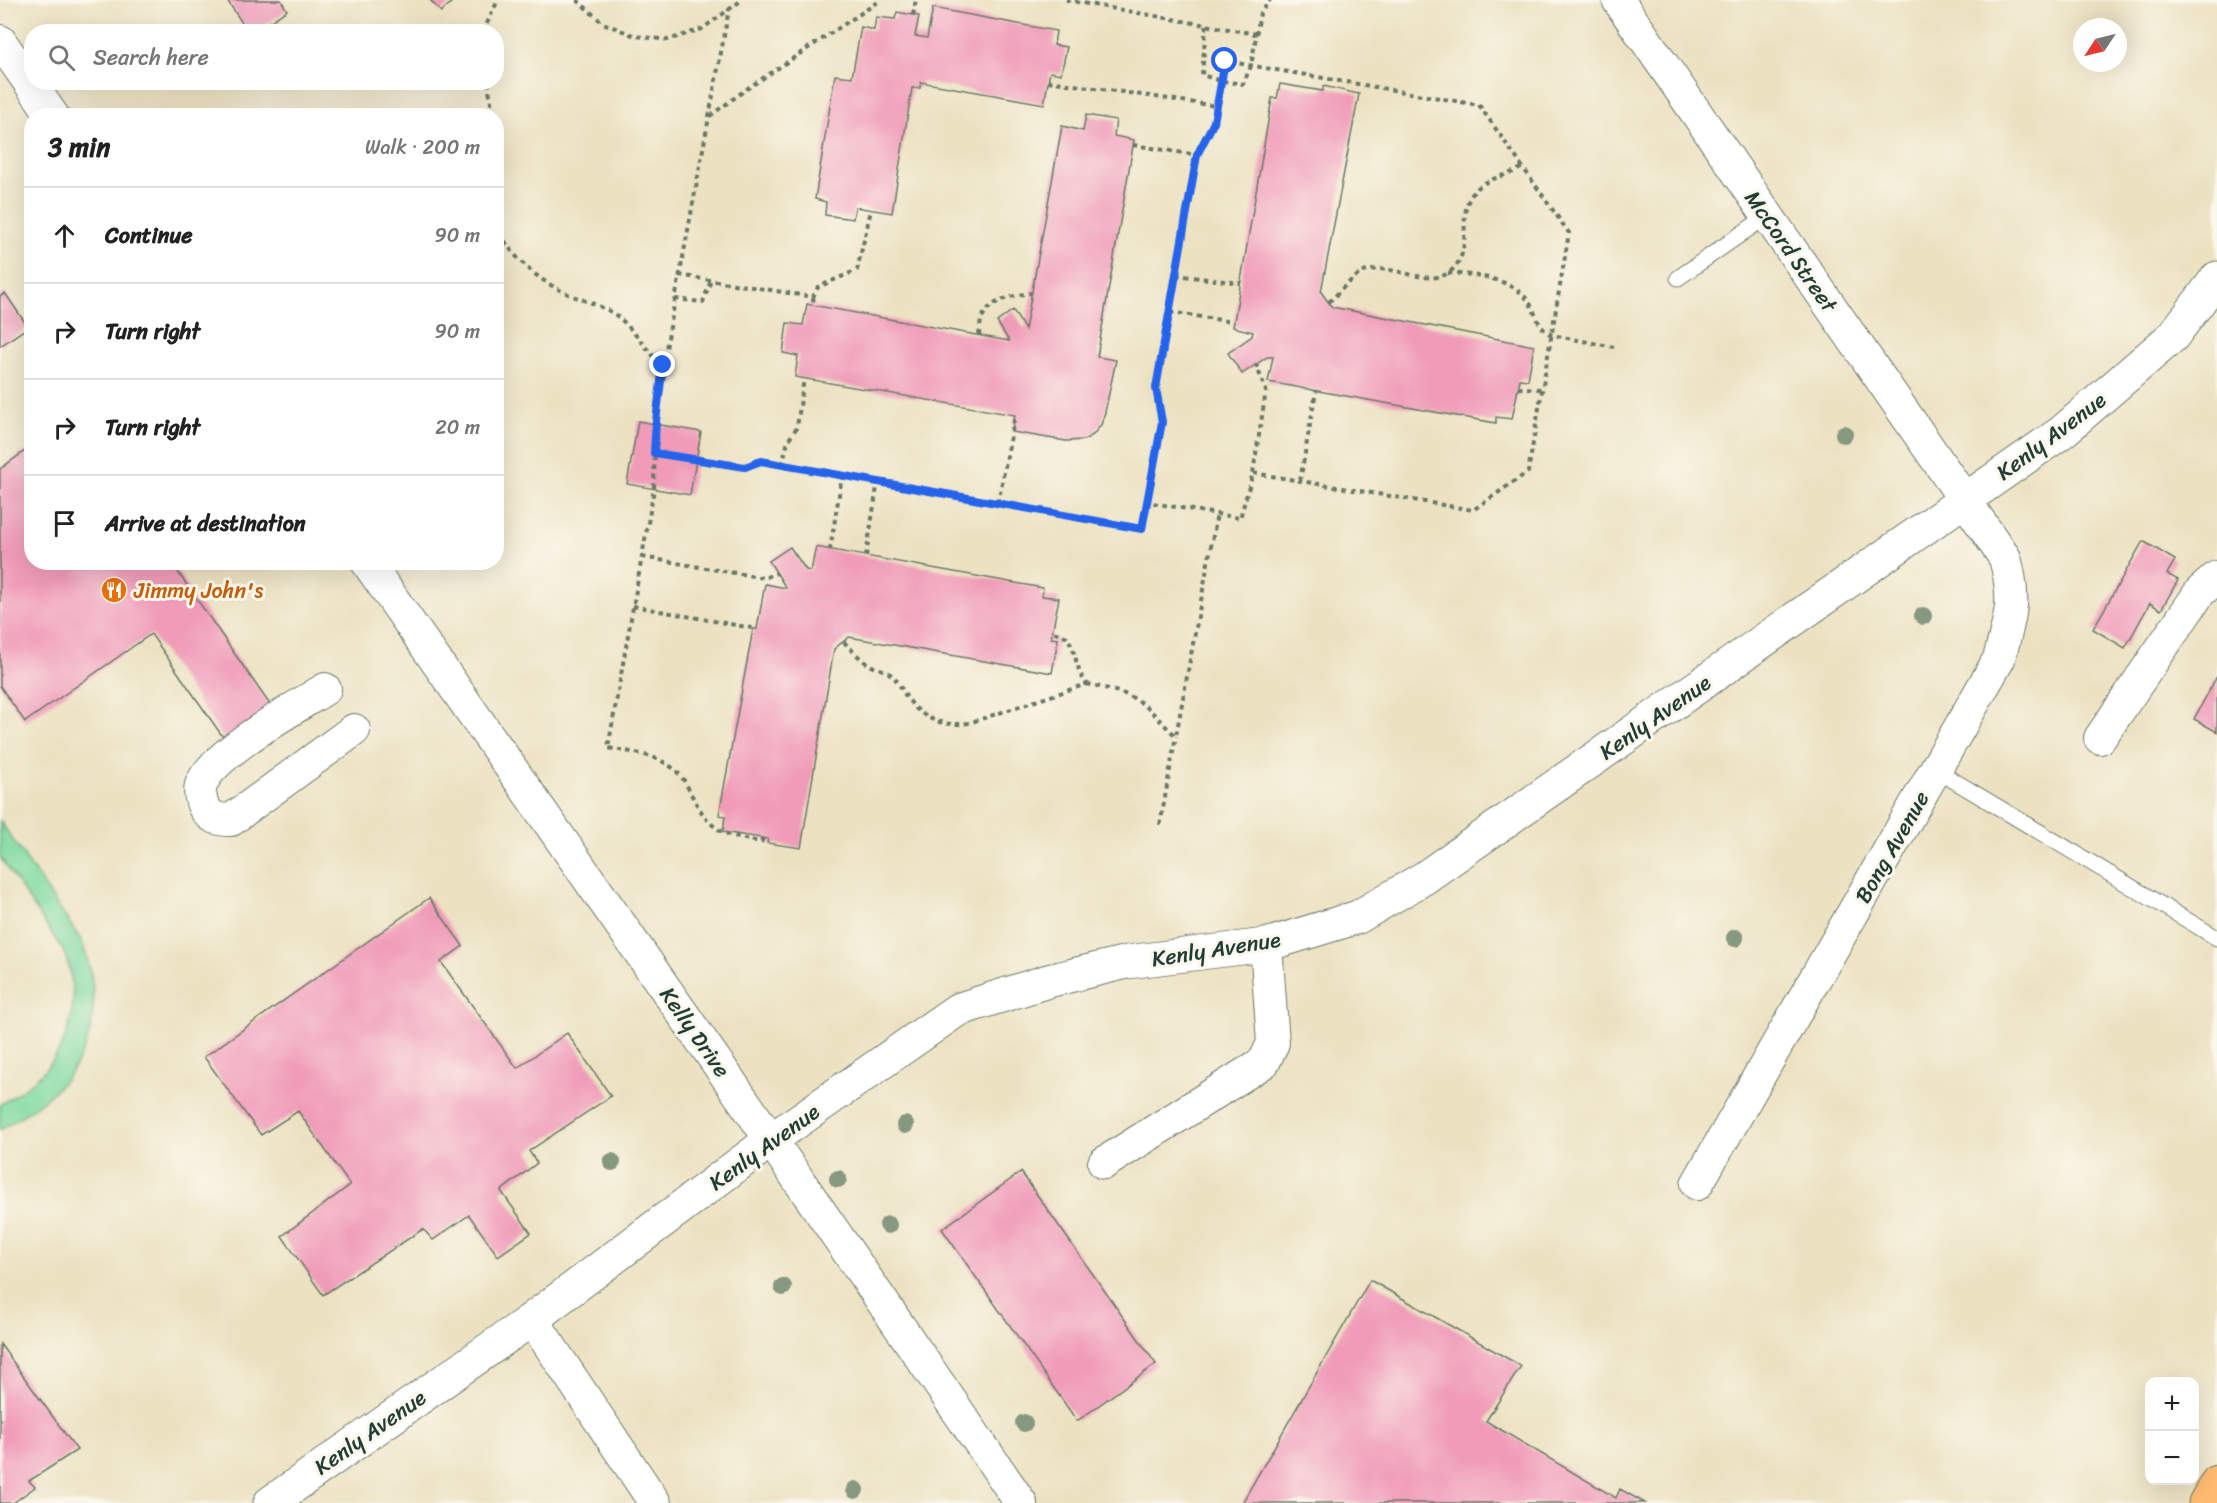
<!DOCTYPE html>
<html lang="en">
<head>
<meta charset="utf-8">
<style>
	:root { --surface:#fff; --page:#f6f6f6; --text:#222; --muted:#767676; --line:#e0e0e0 }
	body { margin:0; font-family:Sriracha,sans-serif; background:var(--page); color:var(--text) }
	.controls { position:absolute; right:18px; bottom:18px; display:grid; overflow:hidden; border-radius:12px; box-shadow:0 6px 24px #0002 }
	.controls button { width:54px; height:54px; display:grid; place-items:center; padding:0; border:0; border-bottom:2px solid var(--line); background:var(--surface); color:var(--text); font:30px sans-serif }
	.compass { position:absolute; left:2073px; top:18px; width:54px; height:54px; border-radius:50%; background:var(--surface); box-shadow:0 6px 24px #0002; rotate:235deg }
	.stop { position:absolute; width:18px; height:18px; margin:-14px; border:4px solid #2563eb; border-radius:50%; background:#fff }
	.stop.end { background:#2563eb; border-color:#fff; box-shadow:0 2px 6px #0008 }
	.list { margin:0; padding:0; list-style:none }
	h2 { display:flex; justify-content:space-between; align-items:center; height:78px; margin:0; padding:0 24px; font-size:26px }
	h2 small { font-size:20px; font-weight:400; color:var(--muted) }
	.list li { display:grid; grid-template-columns:39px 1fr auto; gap:18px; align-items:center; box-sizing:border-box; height:96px; padding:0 24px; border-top:2px solid var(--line) }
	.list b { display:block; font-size:22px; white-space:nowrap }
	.list em { font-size:20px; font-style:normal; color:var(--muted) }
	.icon { flex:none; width:33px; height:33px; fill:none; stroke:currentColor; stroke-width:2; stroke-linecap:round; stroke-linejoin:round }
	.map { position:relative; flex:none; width:2217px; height:1503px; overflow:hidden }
	.search { position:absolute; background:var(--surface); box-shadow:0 6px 24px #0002; left:24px; top:24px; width:480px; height:66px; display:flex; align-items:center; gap:15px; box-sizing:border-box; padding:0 21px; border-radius:24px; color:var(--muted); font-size:22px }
	.panel { position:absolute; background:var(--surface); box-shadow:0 6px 24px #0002; left:24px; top:108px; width:480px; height:462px; border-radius:24px }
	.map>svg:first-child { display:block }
	.green { fill:#7fdaa0; stroke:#4f8c6a; stroke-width:1.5 }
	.building { fill:#f09cb9 }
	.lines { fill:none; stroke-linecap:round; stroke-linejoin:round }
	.service-casing { stroke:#677766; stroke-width:17 }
	.minor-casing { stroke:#677766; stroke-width:34 }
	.tertiary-casing { stroke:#677766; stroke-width:35 }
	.primary-casing { stroke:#677766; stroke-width:35 }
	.path { stroke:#677766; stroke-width:4; stroke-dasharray:4.5 4.5; stroke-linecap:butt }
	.service { stroke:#fff; stroke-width:15 }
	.minor { stroke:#fff; stroke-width:32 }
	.tertiary { stroke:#fff; stroke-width:33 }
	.primary { stroke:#ffbb71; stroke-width:33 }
	.tree { fill:#869880 }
	.route { stroke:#2563eb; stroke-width:8 }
	.labels { text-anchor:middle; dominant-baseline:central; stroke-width:6; stroke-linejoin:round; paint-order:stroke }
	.street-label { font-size:22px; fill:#1f3d34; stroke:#fbf7ec }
	.food-label { font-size:22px; fill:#c56008; stroke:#fbf7ec; text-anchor:start }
</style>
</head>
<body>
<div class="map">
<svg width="2217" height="1503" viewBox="0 0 2217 1503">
	<rect width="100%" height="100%" fill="#fbf7ec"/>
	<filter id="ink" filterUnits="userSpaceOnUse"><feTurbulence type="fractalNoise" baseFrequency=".0167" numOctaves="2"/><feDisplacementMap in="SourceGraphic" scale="12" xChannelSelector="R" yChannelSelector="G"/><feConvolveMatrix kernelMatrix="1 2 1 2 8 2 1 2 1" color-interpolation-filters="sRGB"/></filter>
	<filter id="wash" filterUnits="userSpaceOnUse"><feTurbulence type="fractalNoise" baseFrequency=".008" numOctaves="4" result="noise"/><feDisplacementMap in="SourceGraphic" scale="24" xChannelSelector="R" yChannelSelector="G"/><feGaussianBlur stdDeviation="1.35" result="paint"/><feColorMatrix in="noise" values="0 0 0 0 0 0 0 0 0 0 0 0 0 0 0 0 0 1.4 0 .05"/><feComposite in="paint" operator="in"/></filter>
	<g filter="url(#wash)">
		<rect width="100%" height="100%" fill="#ece2c2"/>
		<path class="green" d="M0 821 81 940C102 993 98 1048 56 1089 40 1106 19 1117 0 1130V1105C14 1096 29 1086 41 1074 75 1040 81 993 63 950L0 857Z"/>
		<g id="blocks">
			<path class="building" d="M227 0H281L287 10 255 32H248Z
				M430 0H454L441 12Z
				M933 8 1056 31 1054 45 1067 47 1061 74 1050 72 1044 104 921 82 920 88H912L892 213 855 207 853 219 825 215 826 202 815 199 835 75 852 77 861 27 874 30 876 17 895 19 897 12 919 16 915 36 927 38Z
				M1280 84 1323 91V86L1359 94 1321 292 1332 307 1534 346 1528 380 1520 379 1512 419 1496 417V423L1268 382 1273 357H1267L1242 374 1228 353 1252 336 1253 332 1233 327 1272 98H1277Z
				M1086 115 1116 120 1114 136 1134 140 1097 357 1116 360 1105 412 1101 425 1093 435 1084 440 1066 441 1012 432 1015 415 795 377 798 356 783 353 787 323 803 325 807 304 1009 341 997 322 1013 310 1025 330 1062 126 1083 131Z
				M5 293 28 327 0 346V296Z
				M638 421 701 432 690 495 627 484Z
				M32 446V562H171L273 709 225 740 151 634 25 722 0 686V469Z
				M2143 541 2175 560 2167 574 2178 580 2161 610 2150 603 2125 648 2093 629Z
				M790 547 806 570 811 571 816 547 1043 588 1042 596 1059 598 1051 638 1058 639 1052 673 849 637 834 649 801 848 767 843 768 839 723 832 725 816 719 815 753 629H757L765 584 786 588 769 561Z
				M2217 676V732L2194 719Z
				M429 898 463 946 441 962 517 1068 567 1033 611 1096 529 1151 537 1163 501 1191 531 1233 498 1256 469 1215 433 1240 423 1229 323 1295 282 1236 350 1185 298 1111 261 1135 204 1057Z
				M1021 1172 1156 1364 1077 1421 942 1229Z
				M1370 1280 1521 1366 1486 1421 1616 1498 1620 1489 1645 1503H1242Z
				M0 1344 77 1450 29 1481 35 1487 13 1503H0Z"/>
		</g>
	</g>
	<g filter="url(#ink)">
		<use href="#blocks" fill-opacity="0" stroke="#677766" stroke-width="1.5"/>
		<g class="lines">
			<g class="service-casing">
				<path id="service" d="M1678 278 1767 216
					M1936 770 2217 938"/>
			</g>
			<g class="minor-casing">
				<path id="minor" d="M1618 0 2005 558C2017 602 2010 617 1999 659L1697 1184
					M0 41 53 116
					M367 562 771 1140 1021 1503
					M325 689C295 708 212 754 201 785 199 792 201 801 204 807 210 818 219 820 231 820L354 730
					M2100 738 2200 592 2217 577
					M1104 1163 1264 1062 1273 1043 1266 945
					M532 1319 655 1503"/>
			</g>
			<g class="tertiary-casing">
				<path id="tertiary" d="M270 1503 532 1319 771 1140 957 1010 1048 981 1127 962 1266 945 1358 917 1424 878 2062 432 2173 336 2217 278"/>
			</g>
			<g class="primary-casing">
				<path id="primary" d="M2205 1503 2217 1482"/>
			</g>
			<path class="path" d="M577 0 603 23 635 36 668 40 702 29 742 0
				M1066 0 1256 34
				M913 15 916 0
				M1206 25 1202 75 1221 81 1243 84 1251 66 1260 13 1270 0
				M483 32 498 0
				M1048 81 1216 106
				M488 82 493 116
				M710 116 748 88 881 0
				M1133 145 1197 155
				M496 225C511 258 540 283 573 296 585 301 599 305 611 312 632 325 644 349 663 365L655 421 654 489 608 748C629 752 653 754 670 766 680 773 685 781 690 792 710 830 719 835 761 842L763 838
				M1448 273C1474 275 1512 277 1529 302 1537 314 1537 328 1552 335L1614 347
				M679 275 813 297 818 287 857 270 871 210
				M1176 275 1240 283
				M813 297 814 305
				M675 299 703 302 711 280
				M1329 302C1339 293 1350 278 1364 272 1393 260 1429 291 1452 270 1475 249 1455 213 1474 192 1486 177 1507 177 1523 167
				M1170 312 1233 322
				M979 335C980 329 980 321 983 316 990 300 1016 295 1031 293
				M663 365 729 9
				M1518 388 1543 389
				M654 453 745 467 761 461 1142 529 1162 422 1156 388 1197 155 1214 122 1225 61 1479 105 1569 233 1528 472 1473 510 1253 473 1240 518 1147 502
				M782 465 788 441 797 427 804 378
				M1253 473 1266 391 1256 364
				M1300 481 1316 391
				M998 503 1015 415
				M830 550 842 476
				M866 556 878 481
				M642 557 764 578 777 573
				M633 606 757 629
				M844 642C851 649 859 658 868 664 874 668 883 669 889 673 899 680 901 690 908 699 923 720 944 727 969 723L1087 684C1075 670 1077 652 1067 637L1053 632
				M1087 684C1109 689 1132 693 1149 709 1158 718 1166 727 1176 736L1217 514
				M1160 825 1176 736"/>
			<use href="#service" class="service"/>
			<use href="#minor" class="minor"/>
			<use href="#tertiary" class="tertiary"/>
			<use href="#primary" class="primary"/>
		</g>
		<g class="tree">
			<circle cx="1844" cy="434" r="9"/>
			<circle cx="1923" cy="616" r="9"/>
			<circle cx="1735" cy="938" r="9"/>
			<circle cx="905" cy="1125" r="9"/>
			<circle cx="612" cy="1162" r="9"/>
			<circle cx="838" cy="1179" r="9"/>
			<circle cx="888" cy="1225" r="9"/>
			<circle cx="783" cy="1287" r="9"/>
			<circle cx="1024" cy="1423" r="9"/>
			<circle cx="855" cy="1490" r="9"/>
		</g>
	</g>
	<g class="lines" filter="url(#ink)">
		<path class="route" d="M663 365 656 421 654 453 745 467 761 461 1142 529 1162 422 1156 388 1197 155 1214 122 1225 61"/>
	</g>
	<defs>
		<g id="restaurant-disc" transform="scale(1.35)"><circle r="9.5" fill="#e8710a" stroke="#fbf7ec"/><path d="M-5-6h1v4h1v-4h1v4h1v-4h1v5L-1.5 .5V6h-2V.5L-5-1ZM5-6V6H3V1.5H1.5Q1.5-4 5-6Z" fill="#fff"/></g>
	</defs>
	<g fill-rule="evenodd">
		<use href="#restaurant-disc" x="114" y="590"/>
	</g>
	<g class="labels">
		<g class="street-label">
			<text transform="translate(1791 251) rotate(55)">McCord Street</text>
			<text transform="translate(2051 436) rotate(-37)">Kenly Avenue</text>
			<text transform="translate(1655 717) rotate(-35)">Kenly Avenue</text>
			<text transform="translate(1892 847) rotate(-60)">Bong Avenue</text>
			<text transform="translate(1216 949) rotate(-9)">Kenly Avenue</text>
			<text transform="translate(695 1032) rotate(55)">Kelly Drive</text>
			<text transform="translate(764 1147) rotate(-36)">Kenly Avenue</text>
			<text transform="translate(370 1432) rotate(-35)">Kenly Avenue</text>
		</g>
		<g class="food-label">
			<text x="134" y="590">Jimmy John's</text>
		</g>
	</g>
</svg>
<div class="controls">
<button>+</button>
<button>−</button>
</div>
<svg class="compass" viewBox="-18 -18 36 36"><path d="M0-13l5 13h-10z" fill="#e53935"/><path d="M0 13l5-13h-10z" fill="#767676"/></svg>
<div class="stop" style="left:1225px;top:61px"></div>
<div class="stop end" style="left:663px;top:365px"></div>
<div class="search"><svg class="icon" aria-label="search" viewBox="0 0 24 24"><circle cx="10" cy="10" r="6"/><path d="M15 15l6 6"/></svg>Search here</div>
<section class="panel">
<h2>3 min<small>Walk · 200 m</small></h2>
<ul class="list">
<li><svg class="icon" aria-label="ahead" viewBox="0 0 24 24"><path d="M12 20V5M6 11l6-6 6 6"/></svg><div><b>Continue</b></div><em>90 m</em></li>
<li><svg class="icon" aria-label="right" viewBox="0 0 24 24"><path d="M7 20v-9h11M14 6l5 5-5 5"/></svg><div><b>Turn right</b></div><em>90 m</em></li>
<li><svg class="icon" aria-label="right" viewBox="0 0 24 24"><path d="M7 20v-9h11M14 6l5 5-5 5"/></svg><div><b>Turn right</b></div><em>20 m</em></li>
<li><svg class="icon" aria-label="arrive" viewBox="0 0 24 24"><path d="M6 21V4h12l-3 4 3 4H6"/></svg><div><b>Arrive at destination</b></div></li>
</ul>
</section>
</div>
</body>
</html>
